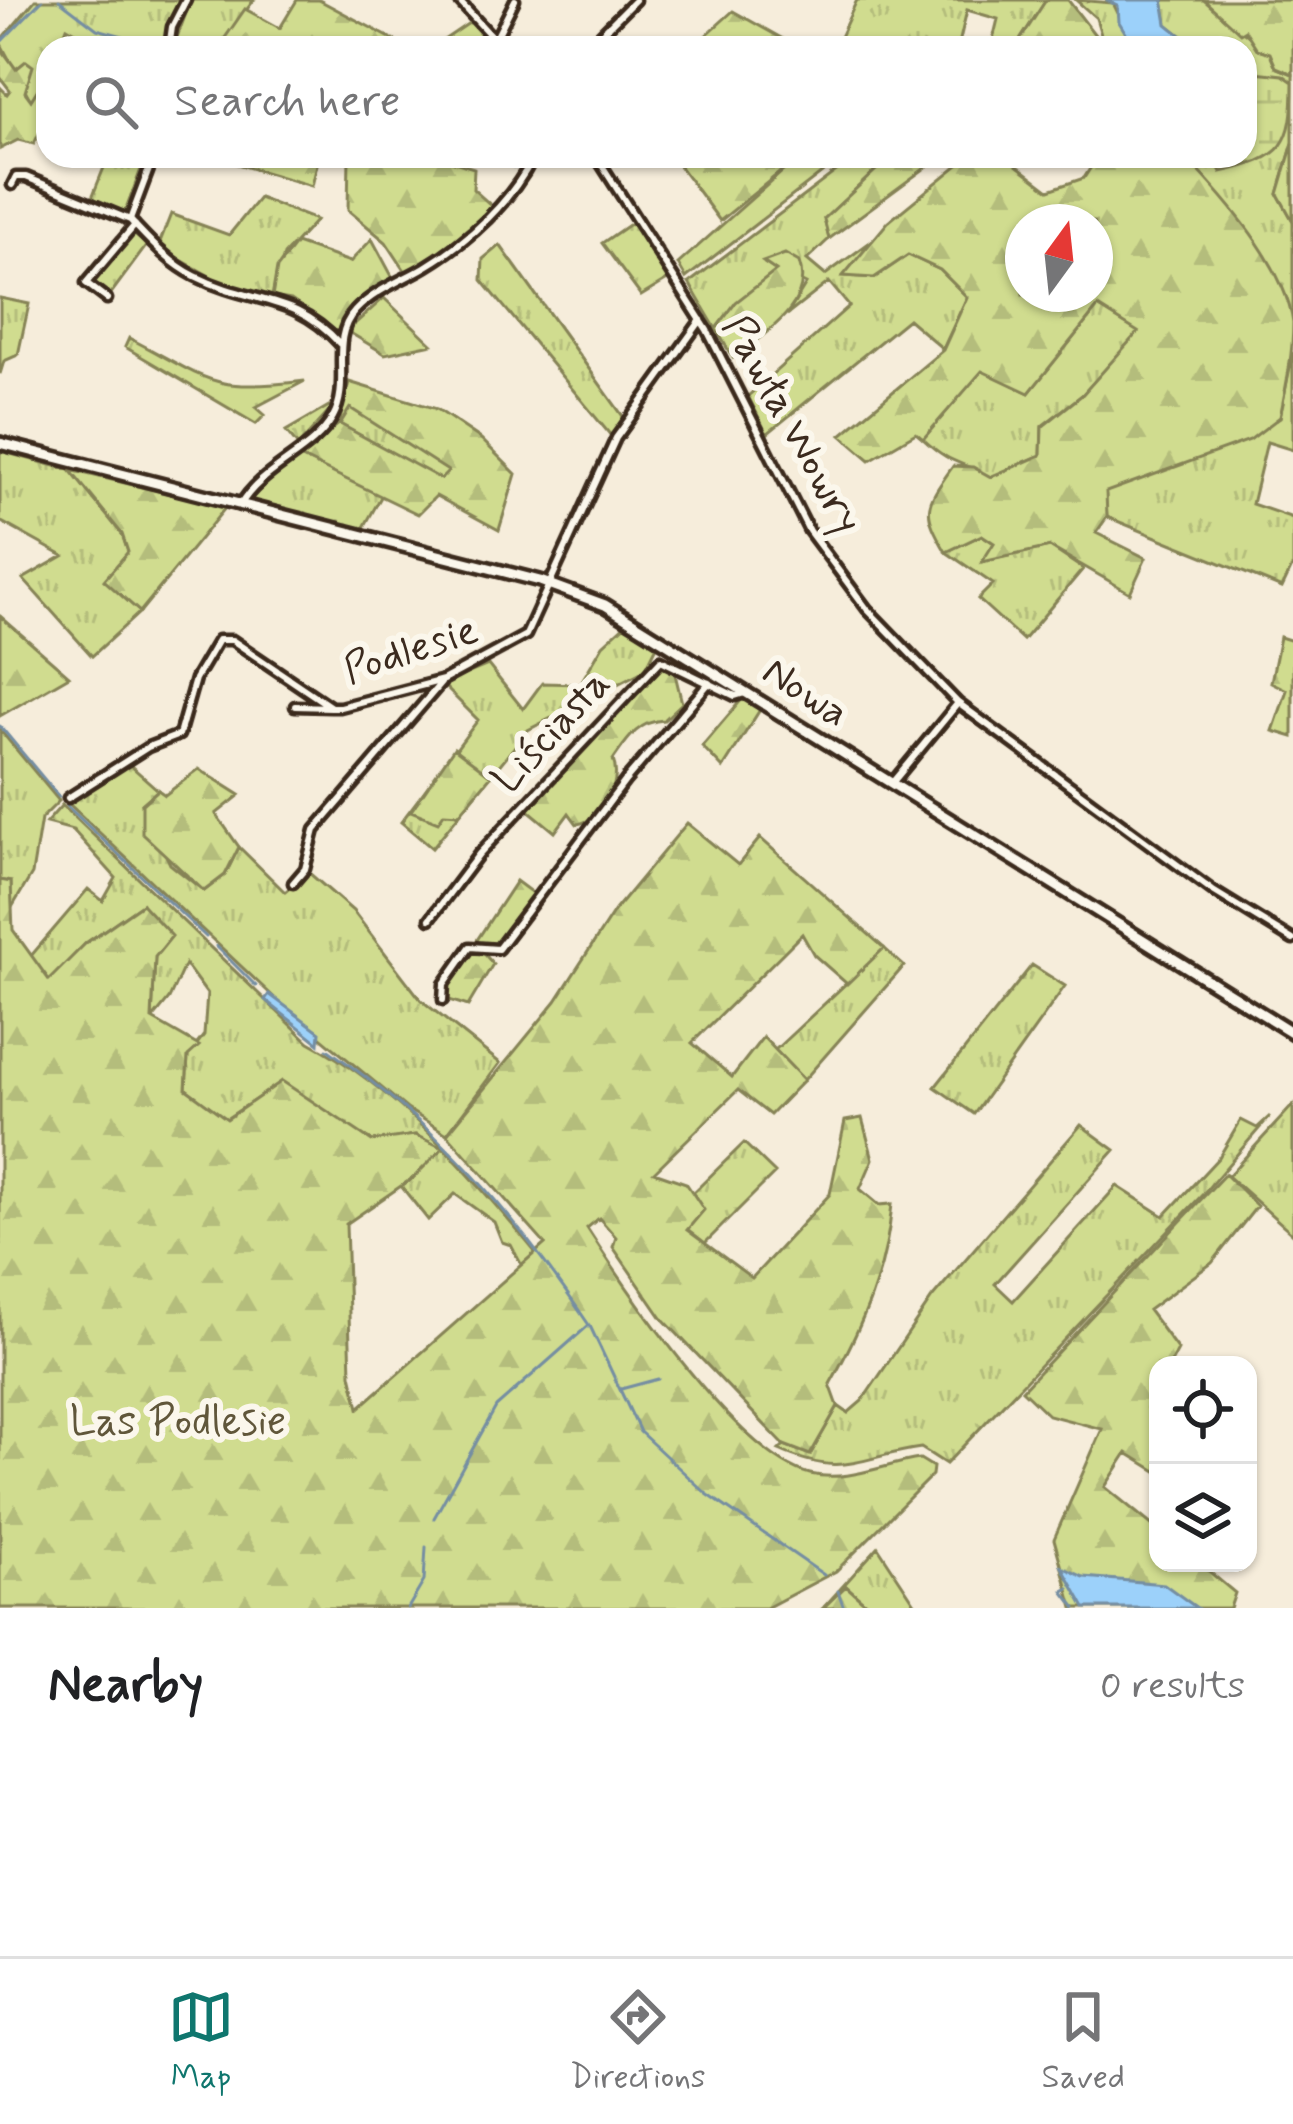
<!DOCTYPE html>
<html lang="en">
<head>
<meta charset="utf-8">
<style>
	:root { --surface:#fff; --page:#f6f6f6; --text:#202124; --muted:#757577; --line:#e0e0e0; --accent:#0f766e }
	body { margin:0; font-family:Mynerve,sans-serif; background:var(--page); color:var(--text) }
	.controls { position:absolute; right:36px; bottom:36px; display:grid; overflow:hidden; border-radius:24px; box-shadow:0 3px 9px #0004 }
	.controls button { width:108px; height:108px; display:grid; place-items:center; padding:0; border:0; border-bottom:3px solid var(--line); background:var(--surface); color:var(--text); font:60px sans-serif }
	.compass { position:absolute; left:1005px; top:204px; width:108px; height:108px; border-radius:50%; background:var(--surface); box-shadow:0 3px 9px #0004; rotate:15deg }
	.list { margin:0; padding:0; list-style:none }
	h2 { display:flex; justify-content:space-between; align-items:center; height:156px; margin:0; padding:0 48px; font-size:51px }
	h2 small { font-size:39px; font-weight:400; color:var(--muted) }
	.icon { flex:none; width:66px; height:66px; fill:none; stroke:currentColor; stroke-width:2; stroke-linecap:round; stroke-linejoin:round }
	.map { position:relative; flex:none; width:1293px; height:1608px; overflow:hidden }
	.search { position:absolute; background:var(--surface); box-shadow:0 3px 9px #0004; left:36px; right:36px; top:36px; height:132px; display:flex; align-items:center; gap:30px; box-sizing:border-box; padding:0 42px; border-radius:36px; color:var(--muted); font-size:45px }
	.sheet { height:348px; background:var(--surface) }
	nav { display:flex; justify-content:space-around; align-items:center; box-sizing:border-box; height:168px; border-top:3px solid var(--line); background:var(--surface); font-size:33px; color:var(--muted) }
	nav a { display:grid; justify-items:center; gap:6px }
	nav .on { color:var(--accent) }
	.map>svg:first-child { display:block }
	.grass { fill:url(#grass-tufts); stroke:#868356; stroke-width:3 }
	.forest { fill:url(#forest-firs); stroke:#868356; stroke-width:3; fill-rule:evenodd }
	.wetland { fill:url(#wetland-marsh); stroke:#868356; stroke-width:3 }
	.water { fill:#9cd1fa; stroke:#758ea2; stroke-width:3 }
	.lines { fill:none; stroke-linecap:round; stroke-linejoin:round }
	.stream { stroke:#758ea2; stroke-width:3 }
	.minor-casing { stroke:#3b2a1e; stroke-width:15 }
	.tertiary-casing { stroke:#3b2a1e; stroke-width:18 }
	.minor { stroke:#fbf7ec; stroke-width:6 }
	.tertiary { stroke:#fbf7ec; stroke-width:9 }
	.labels { text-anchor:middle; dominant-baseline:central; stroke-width:12; stroke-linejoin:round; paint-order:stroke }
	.street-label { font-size:42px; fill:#3b2a1e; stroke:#fbf7ec }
	.park-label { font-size:42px; fill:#60563a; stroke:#fbf7ec }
</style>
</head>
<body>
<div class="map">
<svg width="1293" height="1608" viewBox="0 0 1293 1608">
	<defs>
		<pattern id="grass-tufts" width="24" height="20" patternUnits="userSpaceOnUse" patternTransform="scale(3)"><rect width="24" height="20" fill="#d0dc8f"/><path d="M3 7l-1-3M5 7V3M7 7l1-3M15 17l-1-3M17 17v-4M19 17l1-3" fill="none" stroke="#b4bd7b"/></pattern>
		<pattern id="forest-firs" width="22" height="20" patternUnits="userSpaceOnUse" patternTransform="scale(3)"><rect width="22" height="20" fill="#d0dc8f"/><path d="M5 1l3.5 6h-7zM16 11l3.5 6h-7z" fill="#b4bd7b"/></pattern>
		<pattern id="wetland-marsh" width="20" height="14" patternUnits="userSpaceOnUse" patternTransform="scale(3)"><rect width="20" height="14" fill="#d0dc8f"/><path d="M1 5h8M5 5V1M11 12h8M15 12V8" fill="none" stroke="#b4bd7b"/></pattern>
	</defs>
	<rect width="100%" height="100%" fill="#f6eddb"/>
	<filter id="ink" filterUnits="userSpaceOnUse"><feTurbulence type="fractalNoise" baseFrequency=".00833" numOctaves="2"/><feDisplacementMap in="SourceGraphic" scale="24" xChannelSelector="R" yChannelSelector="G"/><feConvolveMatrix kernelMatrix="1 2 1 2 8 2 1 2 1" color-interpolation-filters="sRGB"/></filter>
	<g filter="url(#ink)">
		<path class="grass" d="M35 0H182L166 32 168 48H103L67 27 59 48H48V73L31 101 0 42Z
			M191 0H254L218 48H173Z
			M857 0H1046L1015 48H991L998 19 967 10 958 48H835Z
			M1076 0 1113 3 1135 48H1105L1096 18Z
			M1163 0H1204L1270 53 1276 67 1293 74V143L1278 194 1293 221V325L1256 241 1185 156H1245V48H1197L1167 24Z
			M86 156H146L125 212 91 200 105 165Z
			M800 156H844L686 278 678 264Z
			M856 156H891L824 219 829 239 807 260 825 275 873 240 844 276 874 278 908 255 940 270 967 297 943 349 908 319 767 434 748 396 849 306 829 282 787 315 806 284 764 263 777 271C759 295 732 303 716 329L689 283Z
			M259 198 316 220 284 255 272 297 224 284 158 247 171 214 229 235Z
			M634 221 669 279 641 296 602 243Z
			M132 233 147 245 107 299 90 283Z
			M500 245 625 419 612 437 482 280 483 259Z
			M0 298 29 304 18 355 4 361 0 374Z
			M1098 307 1139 332 1082 395 1042 426 1041 455 990 477C959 460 951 465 923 439L982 370 1029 393Z
			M129 338C211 380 208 393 305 381L256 407 265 415 256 424 125 347Z
			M1293 352V450L1267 442 1252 504 1293 518V565L1282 588 1107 517 1105 492 1280 417Z
			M335 405 298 446 286 431 329 406Z
			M350 407 449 471 442 480 339 424Z
			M0 451 70 470 122 534 128 552 105 580 140 612 92 656 23 579 63 556 0 521Z
			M298 456 382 495 363 529 249 500Z
			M982 535 994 543 984 561 1050 547 1083 569 1023 640 978 599 993 584 946 552Z
			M627 623 658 644 645 670 528 730 432 848 401 822 478 720 446 688 447 682 488 665 523 709 542 683 580 684 603 645Z
			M0 730 59 801 41 819 32 874 11 909V882L0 880Z
			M148 751 130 765 158 790 142 804 170 864 204 891 225 875 239 847 285 892 308 872 353 911 421 1000 500 1063 447 1134 407 1109 281 1004 67 802Z
			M62 805 309 1042C400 1091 468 1171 536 1253L522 1266 511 1245 502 1242 494 1222 455 1194 428 1220 401 1186 414 1177 415 1135 372 1142 282 1082 226 1119 186 1089 188 1056 204 1035 207 994 185 964 169 999 152 1020 155 957 142 904 86 943 50 981 30 957 88 889 103 901 116 878 73 830 46 823Z
			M884 948 904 966 804 1080 775 1050Z
			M1032 965 1065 986 974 1114 935 1087Z
			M1293 1105V1234L1228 1176Z
			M1270 1116 1203 1194 946 1464 921 1448C858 1457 844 1479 779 1450L784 1445 810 1455 838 1406 848 1413 862 1401 932 1298 1081 1125 1115 1150 995 1284 1013 1301 1117 1186 1164 1216 1219 1157 1241 1120 1257 1128Z
			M744 1143 775 1173 705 1243 687 1229 703 1210 693 1193Z
			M878 1547 918 1608H871L846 1586 824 1607Z"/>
		<path class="forest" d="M297 0H319L409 48H309L301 43 297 48H218L245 9 280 28Z
			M1046 0H1068L1105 48H1015Z
			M1204 0H1293V74L1276 67 1270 53 1257 49 1245 30 1240 33Z
			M733 11 790 43 783 48H692Z
			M472 21 498 48H432Z
			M0 47 16 69 26 61 33 66 25 92 31 100 48 73V115L34 144 18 140 0 149V87L7 94 10 90 0 77Z
			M1293 143V221L1278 194Z
			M210 156H319L312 186Z
			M349 156H435L474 168 473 189 493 207 433 258 406 272 386 242 348 210Z
			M672 156H800L720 221Z
			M891 156H923L932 163 829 239 824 219Z
			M969 156H1015L1011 161 1049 190 1084 178 1098 156H1185C1224 197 1285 265 1293 323 1293 354 1286 387 1280 417L1250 440 1106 492 1107 517 1096 533 1146 558 1130 593 1050 547 982 562 994 543 982 535 946 552C921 509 925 506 953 466L973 467 991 477 1041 455 1042 427 1082 395 1138 332 1098 307 1029 393 982 371 923 439 916 433 870 460 841 435 943 350 967 297 940 270 908 255 874 278 843 276 888 222ZM1095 222V294H1023V222Z
			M372 239 393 278C370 295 355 313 336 332L291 300 272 297 277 268 296 243 350 262Z
			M785 254 799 262C814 305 765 333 733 358L716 329 736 302 776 271 763 262Z
			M384 298 432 344 385 354 347 331Z
			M349 382 437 409 481 439 516 474 499 530 436 496 418 514 298 456 339 424ZM350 408 448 471V472L441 479 340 424Z
			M70 470 226 507 140 612 104 580 128 552 122 534Z
			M0 616 69 676 0 716Z
			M1280 637 1293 641V737L1273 731 1287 690 1271 682Z
			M662 664 674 670 682 703 664 720C638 721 627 740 613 760 623 784 601 821 577 824L569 813 555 832 526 808Z
			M743 698 761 708 723 768 702 746Z
			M454 748 491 776 459 814 444 813 438 822 411 811Z
			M199 769 240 795 216 814 239 847 225 875 204 891 142 833V804L158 790 165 795Z
			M687 823 738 865 760 838 884 948 847 984 814 955 802 934 692 1043 732 1077 763 1037 804 1080 770 1115 738 1090 654 1172 686 1183 704 1210 687 1230 752 1278 830 1194 845 1121 862 1118 873 1159 860 1189 879 1205 892 1204C886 1272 863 1325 830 1384L838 1406 810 1455 784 1445 662 1318 613 1247 616 1237 599 1218 587 1228C627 1290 738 1456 810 1474 847 1483 884 1464 920 1459L933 1467 932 1475 836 1571 766 1608H0V880L11 882 13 930 49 980 86 943 142 904 172 936 155 957 152 1019 199 1046 188 1056 186 1089 227 1119 282 1081 372 1141 415 1135 443 1148 414 1177 346 1224 351 1374 359 1408 545 1244 447 1134 556 1001 615 910Z
			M516 881 535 895 498 947 475 943Z
			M481 950 493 964 468 1006 449 1000 447 987 468 955Z
			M1225 1174 1257 1206 1212 1263 1148 1310 1178 1350 1170 1365H1158V1386L1147 1408 1158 1426V1472L1127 1453 1105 1487 1158 1530V1563H1199L1235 1593 1230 1608H1073L1054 1539 1102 1429 1048 1415 1022 1390Z
			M846 1586 871 1608H823Z"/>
		<path class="wetland" d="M1245 71 1283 75 1293 82C1293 146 1284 158 1221 172L1213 156H1245Z"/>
		<path class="water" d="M1106 0H1163L1167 24 1197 48H1135L1119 22 1118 6Z
			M269 994 320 1032 319 1043 265 1000Z
			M1062 1567 1084 1577 1164 1584 1197 1608H1085Z"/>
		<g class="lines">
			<path class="stream" d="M59 0 97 29 167 48
				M0 43 42 0
				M483 156 516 168
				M0 726 59 797
				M67 806 206 937
				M216 946 256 986
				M327 1049C438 1125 514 1214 589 1325L496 1407 434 1518
				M590 1326 640 1432 707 1494 824 1575
				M621 1389 658 1379
				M1069 1588 1063 1591 1076 1608
				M838 1591 844 1608
				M408 1608 424 1581 426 1547"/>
			<g class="minor-casing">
				<path id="minor" d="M458 0 502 48
					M495 40 515 0
					M169 48 172 27 186 0
					M587 48 635 0
					M154 156 130 220C150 241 169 263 195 276 252 305 294 293 340 344
					M596 156 707 330 809 531 867 609 958 703 1213 891 1293 940
					M12 185 16 177H26L130 220
					M107 299 86 283 135 225
					M240 506C260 469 313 453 333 417 352 383 328 340 355 311 375 290 401 281 425 267 470 240 511 202 534 156
					M295 706 331 707
					M892 783 958 703
					M68 798 148 747 179 735 195 679 218 640H232L331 707H340L443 680 526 635 616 438 701 320
					M293 883 305 869 315 830 441 683
					M430 919 479 854 661 660 735 696 745 693
					M443 1000 444 984 470 947 498 949 626 780 709 683"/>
			</g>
			<g class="tertiary-casing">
				<path id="tertiary" d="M0 443 540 581 605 605 1293 1033"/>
			</g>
			<use href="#minor" class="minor"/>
			<use href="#tertiary" class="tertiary"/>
		</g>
	</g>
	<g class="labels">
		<g class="street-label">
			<text transform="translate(791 425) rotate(61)">Pawła Wowry</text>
			<text transform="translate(411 651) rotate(-18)">Podlesie</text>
			<text transform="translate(805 693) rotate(33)">Nowa</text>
			<text transform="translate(552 732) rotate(-47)">Liściasta</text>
		</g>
		<g class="park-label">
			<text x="178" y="1422">Las Podlesie</text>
		</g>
	</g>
</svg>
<div class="controls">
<button><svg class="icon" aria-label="locate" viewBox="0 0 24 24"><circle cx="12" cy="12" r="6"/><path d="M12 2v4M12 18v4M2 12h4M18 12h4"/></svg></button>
<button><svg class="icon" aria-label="layers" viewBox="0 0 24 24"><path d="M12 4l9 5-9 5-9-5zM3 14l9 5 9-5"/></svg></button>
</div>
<svg class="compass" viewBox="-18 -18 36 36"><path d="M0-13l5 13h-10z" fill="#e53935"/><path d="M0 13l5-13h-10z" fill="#757577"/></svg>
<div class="search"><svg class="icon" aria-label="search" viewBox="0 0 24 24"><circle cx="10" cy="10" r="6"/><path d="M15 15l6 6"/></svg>Search here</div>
</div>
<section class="sheet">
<h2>Nearby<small>0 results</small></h2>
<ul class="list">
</ul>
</section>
<nav>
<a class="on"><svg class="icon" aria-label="map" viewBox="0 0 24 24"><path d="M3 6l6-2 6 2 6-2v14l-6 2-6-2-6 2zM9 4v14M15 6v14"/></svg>Map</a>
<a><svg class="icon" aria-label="directions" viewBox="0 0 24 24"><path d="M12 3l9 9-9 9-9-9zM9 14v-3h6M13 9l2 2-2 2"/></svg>Directions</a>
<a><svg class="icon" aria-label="saved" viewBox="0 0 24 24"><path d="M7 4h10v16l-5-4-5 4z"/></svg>Saved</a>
</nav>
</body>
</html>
